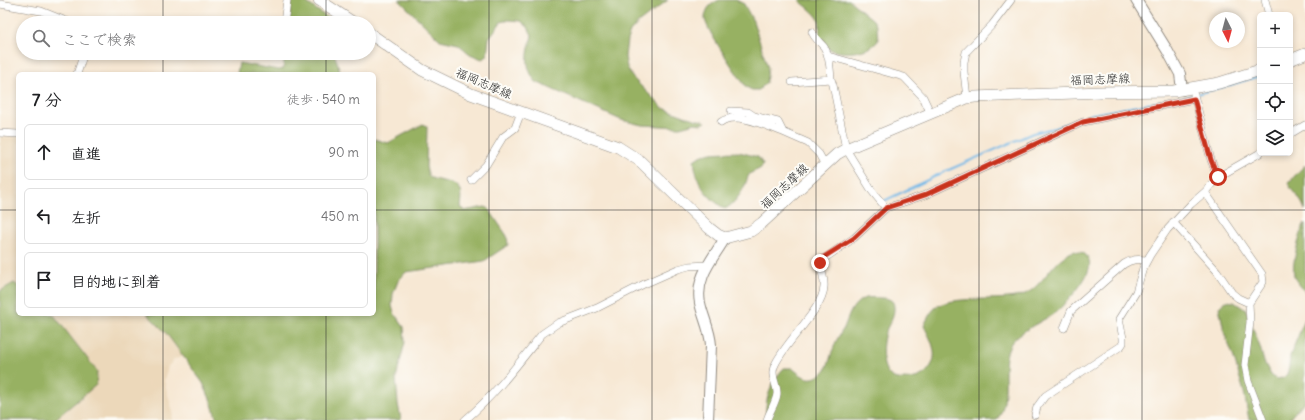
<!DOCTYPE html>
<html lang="ja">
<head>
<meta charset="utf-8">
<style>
	:root { --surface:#fff; --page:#f2f2f2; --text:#202124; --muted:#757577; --line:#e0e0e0 }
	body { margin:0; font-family:Delius,"Klee One",sans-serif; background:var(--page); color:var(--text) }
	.controls { position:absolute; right:12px; top:12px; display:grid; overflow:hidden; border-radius:6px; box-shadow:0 2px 6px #0003 }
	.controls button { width:36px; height:36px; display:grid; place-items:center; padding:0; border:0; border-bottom:1px solid var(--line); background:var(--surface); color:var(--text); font:20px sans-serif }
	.compass { position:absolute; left:1209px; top:12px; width:36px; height:36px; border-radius:50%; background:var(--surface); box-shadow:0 2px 6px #0003; rotate:174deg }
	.stop { position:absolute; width:12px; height:12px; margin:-9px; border:3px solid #c8321e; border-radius:50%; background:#fff }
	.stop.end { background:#c8321e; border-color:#fff; box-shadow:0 1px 4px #0008 }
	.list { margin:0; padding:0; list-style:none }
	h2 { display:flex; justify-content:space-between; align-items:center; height:52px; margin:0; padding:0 16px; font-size:17px }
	h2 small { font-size:13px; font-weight:400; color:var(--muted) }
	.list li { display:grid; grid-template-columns:26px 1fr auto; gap:12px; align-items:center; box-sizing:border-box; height:56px; margin:0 8px 8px; padding:0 8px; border:1px solid var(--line); border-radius:6px }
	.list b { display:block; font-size:15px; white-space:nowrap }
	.list em { font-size:13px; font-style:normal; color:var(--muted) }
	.icon { flex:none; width:22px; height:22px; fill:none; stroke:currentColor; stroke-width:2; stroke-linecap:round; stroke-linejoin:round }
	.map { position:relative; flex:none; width:1305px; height:420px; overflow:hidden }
	.search { position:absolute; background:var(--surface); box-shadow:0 2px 6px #0003; left:16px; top:16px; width:360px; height:44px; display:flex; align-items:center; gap:10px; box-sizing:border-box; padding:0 14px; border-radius:22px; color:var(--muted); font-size:15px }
	.panel { position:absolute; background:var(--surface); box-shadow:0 2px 6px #0003; left:16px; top:72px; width:360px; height:244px; border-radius:6px }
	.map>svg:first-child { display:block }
	.built { fill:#ecd8ba }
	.forest { fill:#97b162; stroke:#616e46 }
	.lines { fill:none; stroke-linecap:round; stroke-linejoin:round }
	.stream { stroke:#71b9e8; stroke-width:2 }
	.street-casing { stroke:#918a80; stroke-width:8 }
	.secondary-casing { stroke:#918a80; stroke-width:12 }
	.primary-casing { stroke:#918a80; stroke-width:12 }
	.street { stroke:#fff; stroke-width:7 }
	.secondary { stroke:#fff; stroke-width:10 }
	.primary { stroke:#fff; stroke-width:11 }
	.route { stroke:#c8321e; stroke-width:5 }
	.grid { fill:none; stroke:#2b2b2b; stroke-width:1; stroke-opacity:0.55 }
	.labels { text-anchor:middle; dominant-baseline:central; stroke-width:4; stroke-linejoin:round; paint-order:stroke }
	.street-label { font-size:12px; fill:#2b2b2b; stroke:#fdfcf7 }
</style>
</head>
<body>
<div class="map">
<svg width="1305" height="420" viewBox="0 0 1305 420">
	<rect width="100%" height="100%" fill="#fdfcf7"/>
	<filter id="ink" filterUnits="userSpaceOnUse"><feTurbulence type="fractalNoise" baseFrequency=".025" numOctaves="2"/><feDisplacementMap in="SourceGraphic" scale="8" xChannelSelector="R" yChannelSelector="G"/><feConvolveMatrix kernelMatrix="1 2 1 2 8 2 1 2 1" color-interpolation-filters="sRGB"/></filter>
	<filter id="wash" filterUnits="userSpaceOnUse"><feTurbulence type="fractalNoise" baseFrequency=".012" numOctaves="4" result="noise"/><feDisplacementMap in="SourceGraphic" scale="16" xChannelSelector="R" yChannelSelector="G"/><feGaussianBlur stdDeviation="0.9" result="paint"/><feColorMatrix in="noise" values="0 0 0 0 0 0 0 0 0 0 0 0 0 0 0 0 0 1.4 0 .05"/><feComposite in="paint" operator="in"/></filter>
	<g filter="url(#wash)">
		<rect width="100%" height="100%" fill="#f7e8d4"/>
		<path class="built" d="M0 137H18V314H201L186 356 175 359 168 366 164 381 173 412 172 420H0Z"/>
		<path class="forest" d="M292 0H303L335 23H289Z
			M399 0H668L638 23 630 32 627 40 625 57 627 67 632 77 663 108 687 117 706 122 701 124 695 123 680 127 642 125 621 120 536 82C523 65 528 54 532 35L528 27 521 21 508 20 501 22 489 38 487 56 482 59 470 54 458 44 440 40Z
			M720 0H736L744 4 753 21 768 68 766 83 759 90H752L746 87C738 75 705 29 705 18 706 8 711 3 720 0Z
			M799 0H849L873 20 877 27 878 41C868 54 834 57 822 44 817 38 821 27 819 20 815 12 805 6 799 0Z
			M285 53H334L341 74H237L239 63 279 70 283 69Z
			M423 124 427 127 426 167 429 177C446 185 465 177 460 206L464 211 485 207 488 208 507 236 508 245 484 261 406 272 398 281 393 294 392 306 394 313 404 327 405 342 396 378 398 404 401 420H217L211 401 203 383 166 333 147 314H374V139L388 143Z
			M739 152 758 157 763 164 762 167C759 170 754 171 751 173 747 176 747 181 745 185 741 194 734 204 725 209 705 195 697 185 694 160 706 150 724 153 739 152Z
			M1305 165V210C1304 207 1302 202 1300 200 1296 193 1290 191 1289 182Z
			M1305 223V292C1302 287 1295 281 1294 276 1291 263 1300 235 1305 223Z
			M1074 251C1076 252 1080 252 1083 253 1105 265 1066 303 1056 312 1044 321 1019 331 1011 343 998 364 1013 396 997 420H768C761 405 773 379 784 368H792C802 376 809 383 821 374 824 372 826 370 827 367 830 361 831 353 834 347 836 340 840 334 844 328 848 318 851 306 861 300 867 296 875 298 882 298 888 298 894 300 894 307 895 316 888 325 885 333 881 345 880 372 894 378 898 380 904 379 909 379 919 378 925 375 931 366 939 353 930 338 924 326 927 319 930 313 935 308 951 294 1000 303 1023 295 1044 287 1051 259 1074 251Z
			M14 283 18 286V314H53L97 371 96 385 54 420H0V291Z
			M1226 301 1234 302 1246 310 1260 347 1264 362 1271 375 1276 379 1283 378 1287 374 1289 367 1290 356 1305 319V401L1288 420H1249L1244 392 1233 355 1225 335 1219 307Z"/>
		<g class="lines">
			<path class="stream" d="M884 201 944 172 1033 133 1058 127 1092 114 1185 97 1227 86 1260 76"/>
		</g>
	</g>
	<g filter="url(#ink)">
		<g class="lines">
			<g class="street-casing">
				<path id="street" d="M1265 0 1269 15
					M0 4 41 11 71 23
					M284 23 287 0
					M812 32C815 39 820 42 824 47 830 56 830 69 831 79
					M828 56 904 77 923 97 931 114
					M77 74 84 53
					M792 82 831 79 833 85 846 149 872 191 886 208
					M1194 95 1211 160 1218 177
					M967 98 964 72V62L966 52 992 25 1011 0
					M731 111 748 112 754 116 778 122 783 132 808 143 819 154 825 165
					M721 122C736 111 767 126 783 132
					M0 133 18 134
					M1290 134 1305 125
					M471 180 486 165 503 137 515 128 521 112
					M1205 192 1262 274 1263 282 1249 303 1250 322 1245 365 1248 381 1263 420
					M1173 222 1217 271 1232 293 1238 298 1249 303
					M1064 328 1071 311 1124 264C1132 259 1137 259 1147 260
					M1035 415 1037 407 1045 396 1121 346 1123 343V338L1119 319 1136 292 1143 268 1150 255 1167 230 1191 204 1205 192 1218 177 1260 153
					M465 420C495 395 518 364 542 334L558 323 597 308 644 284 678 269 689 266 708 265
					M767 420C769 412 776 403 777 394 778 385 770 377 774 367 783 343 823 310 824 287 825 279 821 271 820 263L822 260 854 238 886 208 925 195 1083 122 1194 99"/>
			</g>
			<g class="secondary-casing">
				<path id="secondary" d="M1136 0 1167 50 1180 74 1182 90
					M708 420 711 345C710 330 703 317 700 303 695 277 713 259 725 238"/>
			</g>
			<g class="primary-casing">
				<path id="primary" d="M319 0 354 23
					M369 33 422 70 471 94 618 147 640 161 709 228 718 235 725 238 751 231 762 223 825 165 837 154 846 149 967 98 975 97 1101 92 1174 91 1219 83 1260 70
					M1290 60 1305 54"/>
			</g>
			<use href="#street" class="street"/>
			<use href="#secondary" class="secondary"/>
			<use href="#primary" class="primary"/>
		</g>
	</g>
	<g class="lines" filter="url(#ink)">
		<path class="route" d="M820 263 824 257 854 238 886 208 925 195 1083 122 1194 99 1211 160 1218 177"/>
	</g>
	<path class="grid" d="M163 0V23M326 0V23M489 0V420M652 0V420M816 0V420M979 0V420M1142 0V420M163 53V74M326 53V74M0 210H18M374 210H1305M163 314V420M326 314V420"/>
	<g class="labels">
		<g class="street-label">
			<text transform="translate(1100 79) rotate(-2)">福岡志摩線</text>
			<text transform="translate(484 83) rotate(23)">福岡志摩線</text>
			<text transform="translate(784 186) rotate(-43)">福岡志摩線</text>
		</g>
	</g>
</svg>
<div class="controls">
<button>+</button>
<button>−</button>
<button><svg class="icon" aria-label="locate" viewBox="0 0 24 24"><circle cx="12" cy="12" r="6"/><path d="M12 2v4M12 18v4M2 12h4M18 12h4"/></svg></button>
<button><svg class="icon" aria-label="layers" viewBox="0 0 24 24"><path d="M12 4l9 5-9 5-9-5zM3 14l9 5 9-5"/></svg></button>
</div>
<svg class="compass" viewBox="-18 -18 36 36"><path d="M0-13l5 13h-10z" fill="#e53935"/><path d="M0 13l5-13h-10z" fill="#757577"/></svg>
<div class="stop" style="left:1218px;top:177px"></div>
<div class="stop end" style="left:820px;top:263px"></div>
<div class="search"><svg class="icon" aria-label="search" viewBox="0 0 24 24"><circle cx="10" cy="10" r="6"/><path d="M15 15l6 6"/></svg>ここで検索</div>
<section class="panel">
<h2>7 分<small>徒歩 · 540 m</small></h2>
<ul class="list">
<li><svg class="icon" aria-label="ahead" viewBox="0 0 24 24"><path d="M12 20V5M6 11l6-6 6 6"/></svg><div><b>直進</b></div><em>90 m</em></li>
<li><svg class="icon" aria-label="left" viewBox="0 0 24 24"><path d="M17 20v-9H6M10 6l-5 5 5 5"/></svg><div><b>左折</b></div><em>450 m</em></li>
<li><svg class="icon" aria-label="arrive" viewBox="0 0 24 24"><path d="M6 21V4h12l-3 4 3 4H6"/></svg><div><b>目的地に到着</b></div></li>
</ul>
</section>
</div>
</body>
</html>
